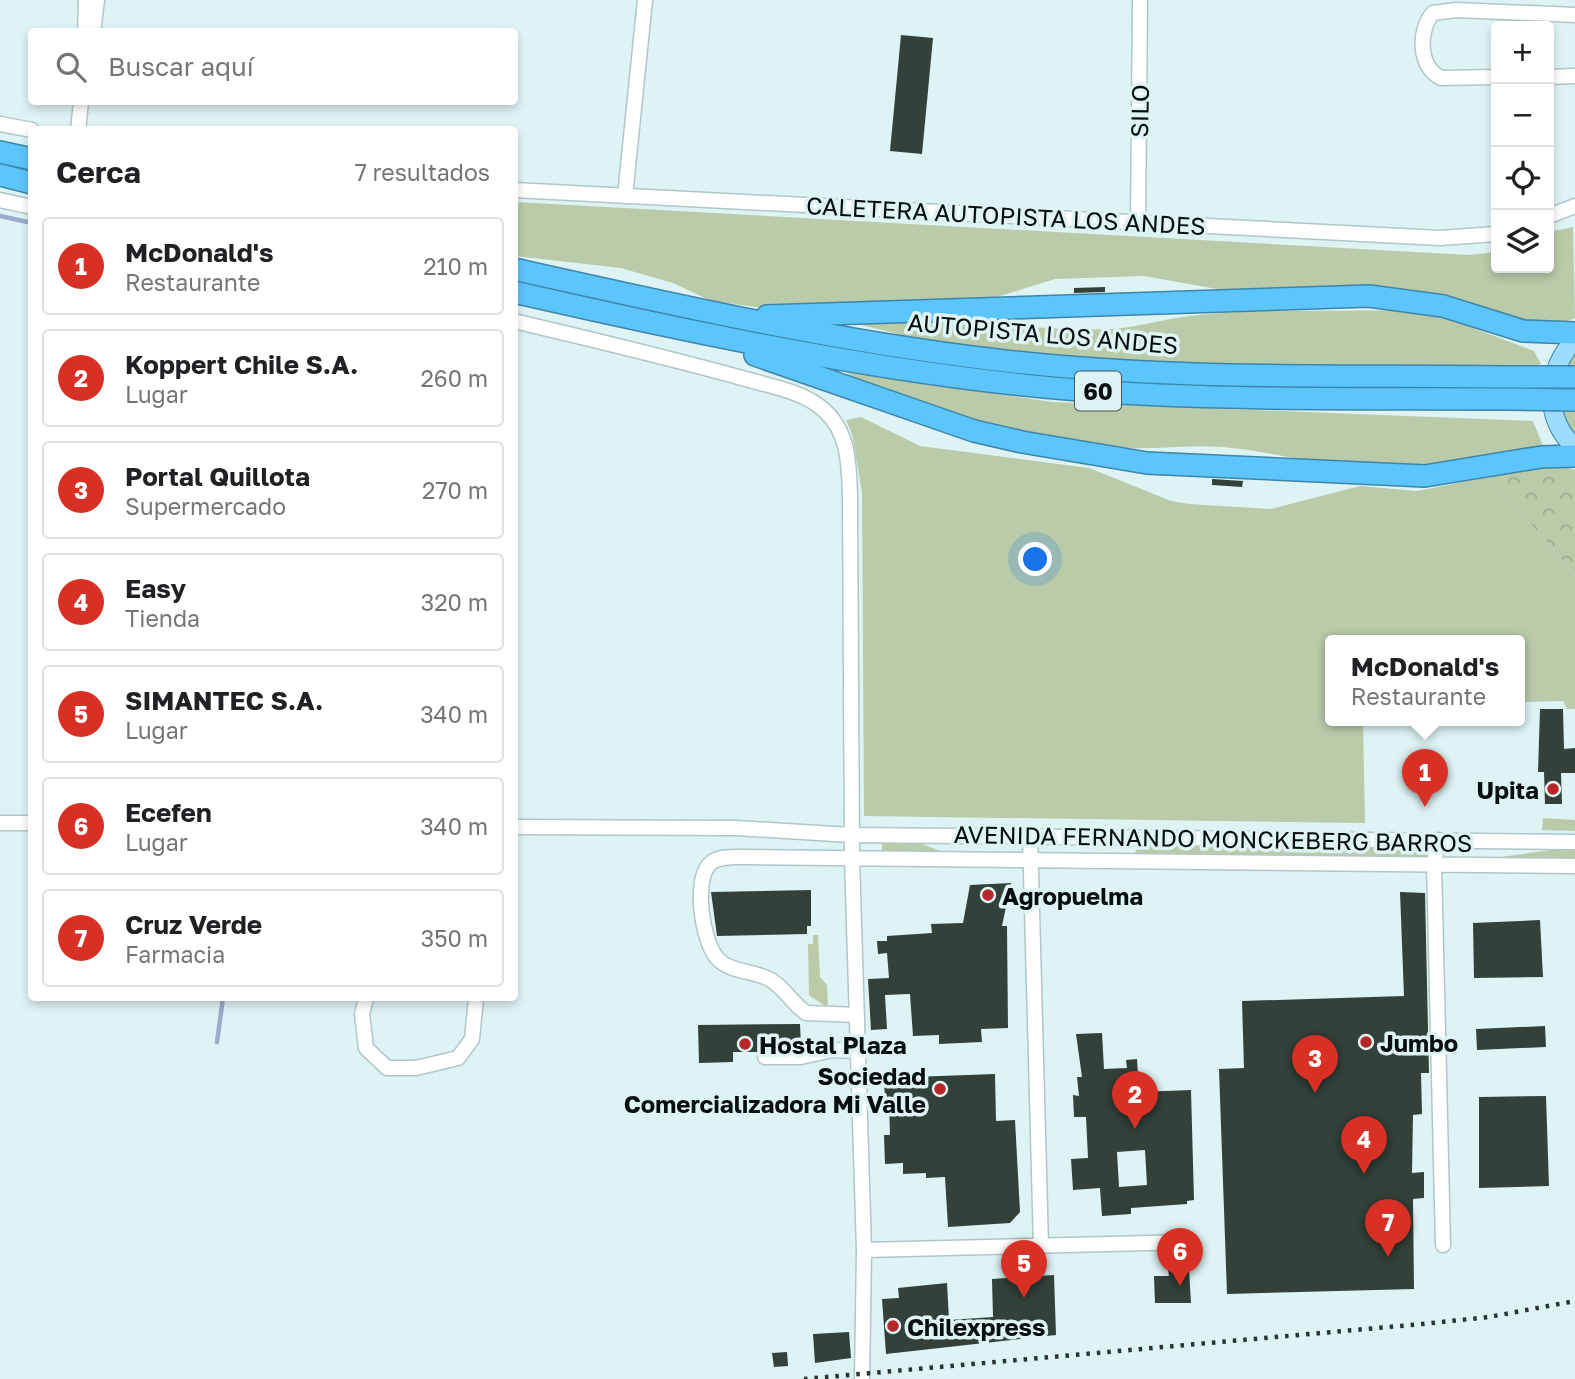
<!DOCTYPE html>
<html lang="es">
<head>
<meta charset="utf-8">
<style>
	:root { --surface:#fff; --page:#f6f6f6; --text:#202124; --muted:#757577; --line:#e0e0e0; --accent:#d93025 }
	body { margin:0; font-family:"Golos Text",sans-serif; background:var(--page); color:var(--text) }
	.controls { position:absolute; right:21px; top:21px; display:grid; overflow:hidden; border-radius:7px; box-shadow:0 4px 10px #0003 }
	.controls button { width:63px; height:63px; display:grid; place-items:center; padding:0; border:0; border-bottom:2px solid var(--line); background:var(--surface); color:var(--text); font:35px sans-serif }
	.you { position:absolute; left:1036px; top:560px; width:24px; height:24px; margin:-18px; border:5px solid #fff; border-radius:50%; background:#1a73e8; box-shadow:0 0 0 10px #1a73e833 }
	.badge { display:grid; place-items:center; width:46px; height:46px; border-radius:50%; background:var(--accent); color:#fff; font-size:23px; font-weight:700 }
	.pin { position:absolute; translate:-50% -58px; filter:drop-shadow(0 2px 4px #0008) }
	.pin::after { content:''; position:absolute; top:37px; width:24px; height:21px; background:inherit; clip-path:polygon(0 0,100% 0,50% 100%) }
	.popup { position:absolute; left:1325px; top:635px; width:200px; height:91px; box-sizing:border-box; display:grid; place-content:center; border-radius:7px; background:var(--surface); filter:drop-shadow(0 2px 5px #0005); font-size:23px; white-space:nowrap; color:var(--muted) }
	.popup b { font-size:26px; color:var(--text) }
	.popup::after { content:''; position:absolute; left:50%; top:100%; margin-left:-14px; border:14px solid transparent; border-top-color:var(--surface) }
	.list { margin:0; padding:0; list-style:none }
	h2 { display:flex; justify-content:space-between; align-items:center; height:91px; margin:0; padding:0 28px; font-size:30px }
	h2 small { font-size:23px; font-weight:400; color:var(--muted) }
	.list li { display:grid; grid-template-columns:46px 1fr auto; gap:21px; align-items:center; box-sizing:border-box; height:98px; margin:0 14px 14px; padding:0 14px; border:2px solid var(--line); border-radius:7px }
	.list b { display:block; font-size:26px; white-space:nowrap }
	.list p { margin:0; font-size:23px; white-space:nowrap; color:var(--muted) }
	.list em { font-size:23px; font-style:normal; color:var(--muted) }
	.icon { flex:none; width:38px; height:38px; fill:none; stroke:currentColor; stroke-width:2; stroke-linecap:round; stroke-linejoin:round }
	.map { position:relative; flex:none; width:1575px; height:1379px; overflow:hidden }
	.search { position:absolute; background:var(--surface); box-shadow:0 4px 10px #0003; left:28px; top:28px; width:490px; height:77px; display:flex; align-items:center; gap:18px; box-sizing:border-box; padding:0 24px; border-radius:7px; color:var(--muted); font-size:26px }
	.panel { position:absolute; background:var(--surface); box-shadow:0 4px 10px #0003; left:28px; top:126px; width:490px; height:875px; border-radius:7px }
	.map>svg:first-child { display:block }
	.grass { fill:#b9cba9 }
	.park { fill:url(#park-crowns) }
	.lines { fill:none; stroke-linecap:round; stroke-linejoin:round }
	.stream { stroke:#9daacc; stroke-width:4.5 }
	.building { fill:#32413a; fill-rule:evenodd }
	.minor-casing { stroke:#b1c6c7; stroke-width:17 }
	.major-casing { stroke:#3e85a9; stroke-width:20 }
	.highway-casing { stroke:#3e85a9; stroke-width:24 }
	.minor { stroke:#fff; stroke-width:14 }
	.major { stroke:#9ddcfd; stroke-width:18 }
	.highway { stroke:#5bc5fc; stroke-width:21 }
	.rail { stroke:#2a3333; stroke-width:4.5; stroke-dasharray:3.5 7; stroke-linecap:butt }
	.highway-bridge-casing { stroke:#3e85a9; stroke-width:24; stroke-linecap:butt }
	.highway-bridge { stroke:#5bc5fc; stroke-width:21 }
	.poi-dot { fill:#b7272a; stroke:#def3f4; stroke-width:2.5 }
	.labels { text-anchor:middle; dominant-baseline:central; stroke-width:7; stroke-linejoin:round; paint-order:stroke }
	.shield { fill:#def3f4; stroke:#485353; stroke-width:2 }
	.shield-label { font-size:23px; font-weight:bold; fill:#070e0e }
	.street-label { font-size:24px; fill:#070e0e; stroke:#def3f4 }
	.poi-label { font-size:24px; font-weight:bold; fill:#070e0e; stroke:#def3f4; text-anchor:start }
</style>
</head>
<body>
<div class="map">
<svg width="1575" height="1379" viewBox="0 0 1575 1379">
	<defs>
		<pattern id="park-crowns" width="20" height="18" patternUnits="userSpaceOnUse" patternTransform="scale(1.75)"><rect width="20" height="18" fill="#b9cba9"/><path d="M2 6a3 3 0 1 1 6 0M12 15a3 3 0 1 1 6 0" fill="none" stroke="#9ead90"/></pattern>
	</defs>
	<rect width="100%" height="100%" fill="#def3f4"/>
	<path class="grass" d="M515 202 1469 255 1496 252V268H1549V232L1573 227 1575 318 1556 326 1510 319 1466 301 1391 288 1245 294 1144 276 1055 279 971 305 771 309 711 301 673 283 621 268 515 256Z
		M1397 310 1449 319 1534 351 1541 364 1525 369C1349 362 1171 370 995 353 951 349 905 335 861 325 944 311 1027 333 1110 329 1136 328 1163 319 1189 316 1257 308 1328 312 1397 310Z
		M1575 344V439L1564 428 1555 371Z
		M849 373 1052 402 1533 421 1543 446C1501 454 1449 469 1407 471 1344 474 1284 452 1222 447 1187 444 1151 451 1116 447 1024 437 935 410 847 381Z
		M861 417 920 446 1089 468 1171 501 1189 504 1271 509 1360 486 1417 491 1489 477 1575 575V709H1567L1563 701 1520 702V641H1330V721H1363L1365 823 864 816 862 492 852 434 846 420Z
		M1543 818 1575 820V831L1542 830Z
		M886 842 920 843 940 851H882V844Z
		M1151 844 1428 847V857L1134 854 1138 848Z
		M1551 850H1575V858L1501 857Z
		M813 935H818L820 977 827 985 828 1008 809 995 808 944H813Z"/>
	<path class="park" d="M1559 464 1575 470V575L1489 477 1533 465Z"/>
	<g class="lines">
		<path class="stream" d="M0 216 32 223
			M217 1042 223 998"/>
	</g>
	<path class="building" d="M901 35 933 38 922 154 890 151Z
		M1105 287V292L1074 293V288Z
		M1212 479 1243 481 1242 487 1212 485Z
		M1540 709H1563L1564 749 1575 748V773H1561L1562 804H1545L1544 772H1538Z
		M1011 883 1002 926H1007L1008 1028 981 1029 982 1042 939 1044V1035L913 1036 910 994 885 995 887 1029 871 1030 868 979 889 978 887 953 878 954 877 941H887V936L932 933 931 924 963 923 970 885Z
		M811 890V926H807V934L717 936 711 892Z
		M1400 892 1425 893 1429 1073H1421L1422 1114 1413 1115 1412 1173 1424 1172V1198L1413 1199 1414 1289 1227 1294 1219 1069 1244 1068 1242 1001 1404 996Z
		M1540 920 1543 977 1474 978 1473 923Z
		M800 1024 801 1047H765L757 1052H733V1062L699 1063 698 1025Z
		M1545 1026 1546 1047 1477 1050 1476 1029Z
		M1102 1033 1104 1069 1127 1068 1126 1060 1137 1059 1139 1092 1191 1090 1194 1200 1187 1201V1204L1131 1208V1214L1102 1216 1100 1188 1073 1190 1071 1159 1088 1158 1086 1117H1074L1073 1095 1079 1096 1077 1077H1082L1076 1034ZM1145 1150 1147 1185 1119 1187 1117 1152Z
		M995 1074 996 1121 1015 1120 1020 1212 1010 1223 948 1227 945 1177 926 1178V1173L903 1174V1163L885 1164 884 1135H890L889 1103H885L884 1078Z
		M1546 1096 1549 1186 1479 1188V1097Z
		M1189 1269 1191 1303H1155L1154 1276H1169L1168 1270Z
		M1054 1275 1056 1335 886 1354 882 1299 899 1298 898 1288 947 1283 949 1320 993 1317 992 1279Z
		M849 1332 851 1358 815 1363 813 1334Z
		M787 1352 788 1366 774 1367 772 1353Z"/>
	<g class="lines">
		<g class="minor-casing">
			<path id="minor" d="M85 32 86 0
				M93 32 97 0
				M1496 77 1441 78C1418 67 1418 30 1433 13L1456 10 1575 15
				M1549 77 1575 76
				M0 124 32 130
				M78 130 81 102
				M514 190 1440 238 1496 234
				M625 196 645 0
				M0 200 32 207
				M1549 216 1575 206
				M1138 222 1140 0
				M514 321C590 339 667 357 742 378 769 386 804 391 825 411 849 433 849 466 850 496L852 858 864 1250 862 1379
				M0 823H32
				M514 827 737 828 851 835 1575 842
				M1030 835 1041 1246
				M1438 840 1434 863 1443 1245
				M366 998 362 1014 366 1048 387 1068H416L458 1058 472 1039 476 998
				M857 1015 806 1013C793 1004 784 988 771 980 754 970 730 973 717 958 702 941 692 876 712 862 721 856 734 857 744 857L1575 866
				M765 1057H801L832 1050 858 1051
				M864 1250 1190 1242"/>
		</g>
		<g class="major-casing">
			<path id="major" d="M1575 339C1546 371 1542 416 1575 448"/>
		</g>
		<g class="highway-casing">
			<path id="highway" d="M0 152 32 159
				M0 175 32 183
				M514 269C675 305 834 341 997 360 1165 380 1335 375 1503 377
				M514 292C680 330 845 365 1014 384 1177 402 1342 398 1506 399
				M767 316 1369 296 1443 306 1523 331 1575 333
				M755 355 974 431 1022 442 1147 463 1425 476 1541 457 1575 456"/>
		</g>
		<use href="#minor" class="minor"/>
		<use href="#major" class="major"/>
		<use href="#highway" class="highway"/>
		<path class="rail" d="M804 1379 1422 1324 1489 1317 1575 1301"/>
		<g class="highway-bridge-casing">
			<path id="highway-bridge" d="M1503 377H1575
				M1506 399 1575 400"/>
		</g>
		<use href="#highway-bridge" class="highway-bridge"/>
	</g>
	<g class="poi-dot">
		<circle cx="1553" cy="789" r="7"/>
		<circle cx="988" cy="895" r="7"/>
		<circle cx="1366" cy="1042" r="7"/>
		<circle cx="745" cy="1044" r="7"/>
		<circle cx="940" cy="1089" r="7"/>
		<circle cx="893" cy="1326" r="7"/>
	</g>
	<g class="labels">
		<rect class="shield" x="1075" y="371.5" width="46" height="39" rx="5"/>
		<g class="shield-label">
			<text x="1098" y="391">60</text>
		</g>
		<g class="street-label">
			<text transform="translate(1139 111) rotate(-89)">SILO</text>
			<text transform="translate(1006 215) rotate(3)">CALETERA AUTOPISTA LOS ANDES</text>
			<text transform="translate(1043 333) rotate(5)">AUTOPISTA LOS ANDES</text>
			<text transform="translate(1213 838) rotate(1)">AVENIDA FERNANDO MONCKEBERG BARROS</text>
		</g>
		<g class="poi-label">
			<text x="1539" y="789" text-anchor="end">Upita</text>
			<text x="1002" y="895">Agropuelma</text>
			<text x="1380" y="1042">Jumbo</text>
			<text x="759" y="1044">Hostal Plaza</text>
			<text x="926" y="1075" text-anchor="end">Sociedad<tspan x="926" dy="28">Comercializadora Mi Valle</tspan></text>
			<text x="907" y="1326">Chilexpress</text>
		</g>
	</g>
</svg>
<div class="controls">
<button>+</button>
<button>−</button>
<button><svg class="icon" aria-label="locate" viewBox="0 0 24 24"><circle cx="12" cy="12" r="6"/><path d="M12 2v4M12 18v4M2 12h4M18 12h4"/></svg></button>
<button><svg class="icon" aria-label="layers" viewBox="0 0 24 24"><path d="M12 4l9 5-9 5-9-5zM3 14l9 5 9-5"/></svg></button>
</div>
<div class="you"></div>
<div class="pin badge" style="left:1425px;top:807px">1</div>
<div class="popup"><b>McDonald's</b>Restaurante</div>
<div class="pin badge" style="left:1135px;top:1129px">2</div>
<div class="pin badge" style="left:1315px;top:1093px">3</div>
<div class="pin badge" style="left:1364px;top:1174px">4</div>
<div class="pin badge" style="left:1024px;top:1298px">5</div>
<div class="pin badge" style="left:1180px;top:1286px">6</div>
<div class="pin badge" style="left:1388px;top:1257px">7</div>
<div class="search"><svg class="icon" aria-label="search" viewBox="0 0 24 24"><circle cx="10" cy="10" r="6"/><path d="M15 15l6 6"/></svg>Buscar aquí</div>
<section class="panel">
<h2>Cerca<small>7 resultados</small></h2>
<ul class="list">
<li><span class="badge">1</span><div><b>McDonald's</b><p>Restaurante</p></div><em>210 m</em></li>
<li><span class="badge">2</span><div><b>Koppert Chile S.A.</b><p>Lugar</p></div><em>260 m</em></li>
<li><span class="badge">3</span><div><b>Portal Quillota</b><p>Supermercado</p></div><em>270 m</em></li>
<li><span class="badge">4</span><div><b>Easy</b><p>Tienda</p></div><em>320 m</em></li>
<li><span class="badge">5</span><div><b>SIMANTEC S.A.</b><p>Lugar</p></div><em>340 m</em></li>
<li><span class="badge">6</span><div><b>Ecefen</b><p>Lugar</p></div><em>340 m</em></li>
<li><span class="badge">7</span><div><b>Cruz Verde</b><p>Farmacia</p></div><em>350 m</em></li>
</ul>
</section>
</div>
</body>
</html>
